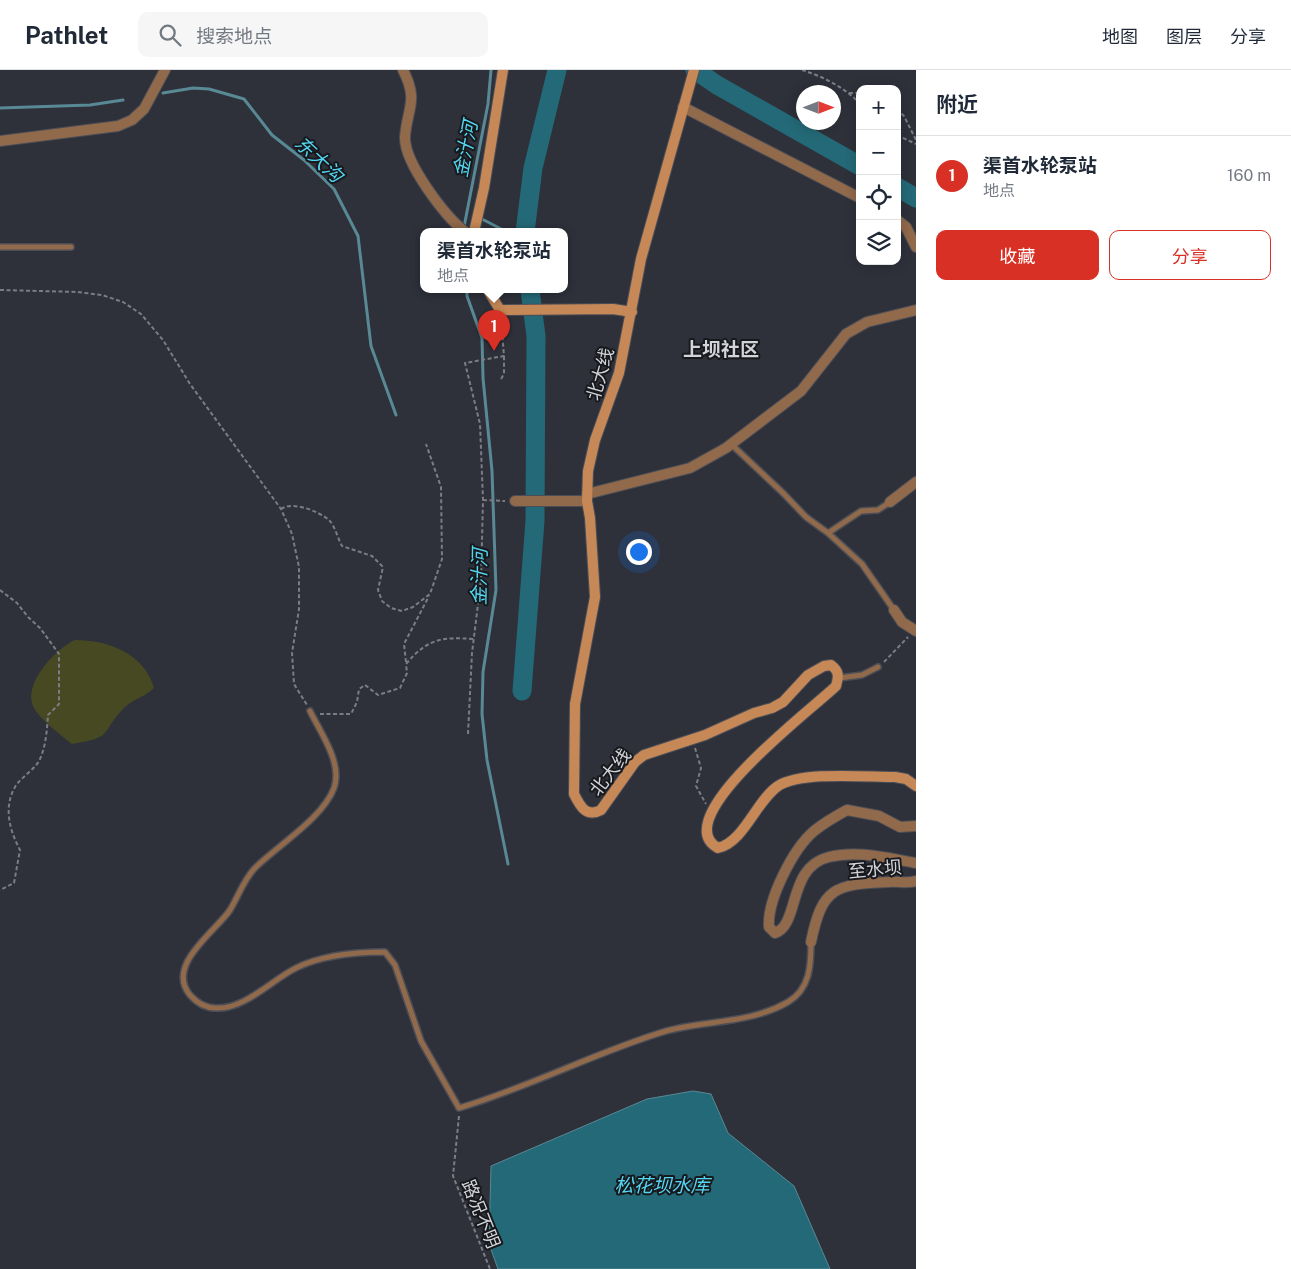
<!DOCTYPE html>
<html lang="zh">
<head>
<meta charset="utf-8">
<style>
	:root { --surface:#fff; --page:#f6f6f7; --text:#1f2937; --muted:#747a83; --line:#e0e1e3; --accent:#d93025 }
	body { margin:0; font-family:"Public Sans","Noto Sans SC",sans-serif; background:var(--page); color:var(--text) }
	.controls { position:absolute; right:15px; top:15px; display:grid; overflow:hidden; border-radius:10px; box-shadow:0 2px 12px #0003 }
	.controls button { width:45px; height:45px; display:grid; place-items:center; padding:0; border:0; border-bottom:1px solid var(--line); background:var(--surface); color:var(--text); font:25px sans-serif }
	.compass { position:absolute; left:796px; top:15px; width:45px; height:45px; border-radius:50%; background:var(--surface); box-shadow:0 2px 12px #0003; rotate:90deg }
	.you { position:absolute; left:638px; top:481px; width:18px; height:18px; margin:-12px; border:4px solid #fff; border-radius:50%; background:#1a73e8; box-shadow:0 0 0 8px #1a73e833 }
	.badge { display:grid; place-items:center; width:32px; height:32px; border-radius:50%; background:var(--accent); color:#fff; font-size:16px; font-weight:700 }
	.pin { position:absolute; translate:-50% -41px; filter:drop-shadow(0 1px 2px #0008) }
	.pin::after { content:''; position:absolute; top:26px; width:18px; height:15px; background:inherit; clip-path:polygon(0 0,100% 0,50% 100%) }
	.popup { position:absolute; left:420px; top:158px; width:148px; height:65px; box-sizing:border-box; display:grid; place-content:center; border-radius:10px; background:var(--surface); filter:drop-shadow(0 1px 4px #0005); font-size:16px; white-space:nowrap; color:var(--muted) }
	.popup b { font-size:19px; color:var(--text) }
	.popup::after { content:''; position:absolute; left:50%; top:100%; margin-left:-10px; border:10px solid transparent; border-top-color:var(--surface) }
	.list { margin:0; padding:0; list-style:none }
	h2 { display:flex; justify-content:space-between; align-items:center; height:65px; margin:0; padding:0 20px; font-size:21px }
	h2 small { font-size:16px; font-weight:400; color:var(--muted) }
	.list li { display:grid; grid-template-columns:32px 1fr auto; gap:15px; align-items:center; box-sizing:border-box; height:80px; padding:0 20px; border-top:1px solid var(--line) }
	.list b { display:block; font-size:19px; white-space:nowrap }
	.list p { margin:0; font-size:16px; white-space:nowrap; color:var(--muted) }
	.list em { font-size:16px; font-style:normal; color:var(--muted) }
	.actions { display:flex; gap:10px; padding:15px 20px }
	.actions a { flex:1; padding:11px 0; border:1px solid var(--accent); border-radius:10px; text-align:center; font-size:18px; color:var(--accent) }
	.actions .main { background:var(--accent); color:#fff }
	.icon { flex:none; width:28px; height:28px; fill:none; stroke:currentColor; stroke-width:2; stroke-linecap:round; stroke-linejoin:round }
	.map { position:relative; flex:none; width:916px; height:1199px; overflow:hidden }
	header { display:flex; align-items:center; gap:30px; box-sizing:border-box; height:70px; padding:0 25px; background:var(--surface); border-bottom:1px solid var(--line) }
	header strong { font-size:24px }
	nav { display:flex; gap:28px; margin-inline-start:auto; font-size:18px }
	.search { width:350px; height:45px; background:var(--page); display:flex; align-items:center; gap:12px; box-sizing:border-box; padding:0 18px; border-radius:10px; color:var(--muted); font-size:19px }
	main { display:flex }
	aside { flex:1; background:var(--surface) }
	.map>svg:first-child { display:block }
	.green { fill:#474923 }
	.water { fill:#246977; stroke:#588995 }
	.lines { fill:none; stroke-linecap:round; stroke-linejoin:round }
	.stream { stroke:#588995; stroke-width:3 }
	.river { stroke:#246977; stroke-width:19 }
	.lane-casing { stroke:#4c4e57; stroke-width:8 }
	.street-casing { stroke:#4c4e57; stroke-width:12 }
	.secondary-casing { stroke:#4c4e57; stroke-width:12 }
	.path { stroke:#7b7d85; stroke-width:2; stroke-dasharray:4 2.5; stroke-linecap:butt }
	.lane { stroke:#91694b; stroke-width:5 }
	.street { stroke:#91694b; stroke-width:10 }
	.secondary { stroke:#c68856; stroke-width:10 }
	.labels { text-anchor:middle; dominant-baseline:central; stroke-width:4; stroke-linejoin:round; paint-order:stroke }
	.street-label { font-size:18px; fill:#d2d4da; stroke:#18191d }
	.water-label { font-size:19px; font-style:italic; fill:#53d6f1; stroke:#18191d }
	.neighbourhood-label { font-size:19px; font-weight:bold; fill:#d2d4da; stroke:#18191d }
</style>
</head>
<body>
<header>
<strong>Pathlet</strong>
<div class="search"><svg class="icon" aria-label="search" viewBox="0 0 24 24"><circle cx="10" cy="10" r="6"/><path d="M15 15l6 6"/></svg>搜索地点</div>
<nav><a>地图</a><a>图层</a><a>分享</a></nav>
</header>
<main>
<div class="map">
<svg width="916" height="1199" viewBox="0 0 916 1199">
	<rect width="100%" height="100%" fill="#2e313a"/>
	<path class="green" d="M75 570C108 570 144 583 154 618 145 627 133 629 124 638 99 664 115 667 72 674 61 665 35 646 32 633 26 610 57 578 75 570Z"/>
	<path class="water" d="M693 1021 711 1024 728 1063 794 1116 830 1199H498L489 1174 491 1096 647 1029Z"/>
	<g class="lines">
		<path class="stream" d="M163 23 193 18 209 19 244 29 272 65 304 90 334 119 358 166 371 276 396 345
			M0 38 90 35 123 30
			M480 148 507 162
			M464 157 488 34 491 0
			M467 220V226L482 268 483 308 492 401 496 520 483 602 482 644 487 690 508 794"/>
		<path class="river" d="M695 0 717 15 860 96
			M897 117 916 128
			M525 162 533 98 557 0
			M522 621 535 451 536 266 530 220"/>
		<g class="lane-casing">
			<path id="lane" d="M0 177H71
				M731 374 783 423 806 447 828 463 862 494 894 540
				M828 463 861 441 878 440 890 432
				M839 608 862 605 878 597
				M310 641C320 662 343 693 334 718 323 748 277 776 255 798 244 809 238 827 230 840 216 861 165 895 190 925 197 933 205 938 216 938 244 940 273 909 296 898 322 885 356 882 385 882L395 895 421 971 459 1038C530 1017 596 982 666 961 706 950 750 954 788 932 810 919 811 896 811 872"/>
		</g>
		<g class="street-casing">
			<path id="street" d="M403 0C419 31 407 38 405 67 404 93 445 146 465 162
				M683 37 860 128
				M0 71 118 56 132 50 144 39 165 0
				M897 150 906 157 916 177
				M587 424 690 398 726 378 801 321 846 264 867 252 916 240
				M515 431H587
				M890 432 916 412
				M894 540 902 552 916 561
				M916 756 900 757 879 746 847 740C836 746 824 753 814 761 793 779 767 830 769 857L775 863C800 855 787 797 829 787 858 780 887 788 916 793
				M811 872C822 818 834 814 889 812 898 811 907 814 916 811"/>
		</g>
		<g class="secondary-casing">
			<path id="secondary" d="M694 0 641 189 619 303 595 370 588 401 587 431 590 448 595 527 575 634 574 724C580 736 586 748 601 740L635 692 644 685 705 665 754 643 772 638 783 632 808 605 824 596 831 595C839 601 839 606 836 616 816 636 665 749 718 778 744 772 756 731 778 716 802 701 866 707 895 707L906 709 916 716
				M474 162 484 118 503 0
				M488 220 500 240 613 239 632 242"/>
		</g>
		<path class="path" d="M802 0C822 6 846 18 860 34
			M849 23H860
			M897 39 904 46 916 70
			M897 65 916 74
			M0 220 77 222 102 225 123 232 141 244 163 270 190 314 281 439 292 464 299 497V539L292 583 294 614 307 635
			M501 309 504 304V286
			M483 430 505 431
			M281 439C293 431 318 441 329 450 335 456 338 469 342 476L372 486 383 497 378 520 382 531 391 538 402 541 413 537 430 524 442 489 441 417 426 374
			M0 520 17 533 28 547 40 558 59 584V634L48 645C47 660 46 677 39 691 33 701 21 707 15 717 3 738 10 761 20 780L14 813 0 820
			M406 592 404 574 429 526
			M884 592 908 567
			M320 644H351L357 632 359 619 365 615 378 625 400 618 407 603 406 594C428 568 442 567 474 569
			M468 664 472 583 481 510 483 430 480 354 465 293 504 286 501 249
			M695 678 701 698 696 716 706 734
			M459 1046 453 1106 490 1199"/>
		<use href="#lane" class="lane"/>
		<use href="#street" class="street"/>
		<use href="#secondary" class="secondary"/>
	</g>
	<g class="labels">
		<g class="street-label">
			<text transform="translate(600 304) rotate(-74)">北大线</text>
			<text transform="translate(610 702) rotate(-52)">北大线</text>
			<text transform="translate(875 799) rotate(-5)">至水坝</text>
			<text transform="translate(481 1144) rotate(68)">路况不明</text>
		</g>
		<g class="water-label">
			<text transform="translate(465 79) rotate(-79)">金汁河</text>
			<text transform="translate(319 89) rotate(43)">东大沟</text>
			<text transform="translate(479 507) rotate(-89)">金汁河</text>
			<text x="662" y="1115">松花坝水库</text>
		</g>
		<g class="neighbourhood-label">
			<text x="721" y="279">上坝社区</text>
		</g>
	</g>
</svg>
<div class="controls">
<button>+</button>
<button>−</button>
<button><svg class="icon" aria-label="locate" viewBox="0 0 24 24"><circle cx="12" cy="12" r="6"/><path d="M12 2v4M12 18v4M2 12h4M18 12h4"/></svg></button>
<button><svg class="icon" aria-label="layers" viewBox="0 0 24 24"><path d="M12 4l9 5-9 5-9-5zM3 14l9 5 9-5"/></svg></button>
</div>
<svg class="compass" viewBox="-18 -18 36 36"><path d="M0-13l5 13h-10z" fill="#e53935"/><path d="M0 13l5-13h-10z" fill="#747a83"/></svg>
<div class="you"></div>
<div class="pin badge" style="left:494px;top:281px">1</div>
<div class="popup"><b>渠首水轮泵站</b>地点</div>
</div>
<aside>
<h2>附近<small></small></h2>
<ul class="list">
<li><span class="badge">1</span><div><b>渠首水轮泵站</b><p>地点</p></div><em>160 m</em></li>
</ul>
<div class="actions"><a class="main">收藏</a><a>分享</a></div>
</aside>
</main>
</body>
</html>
